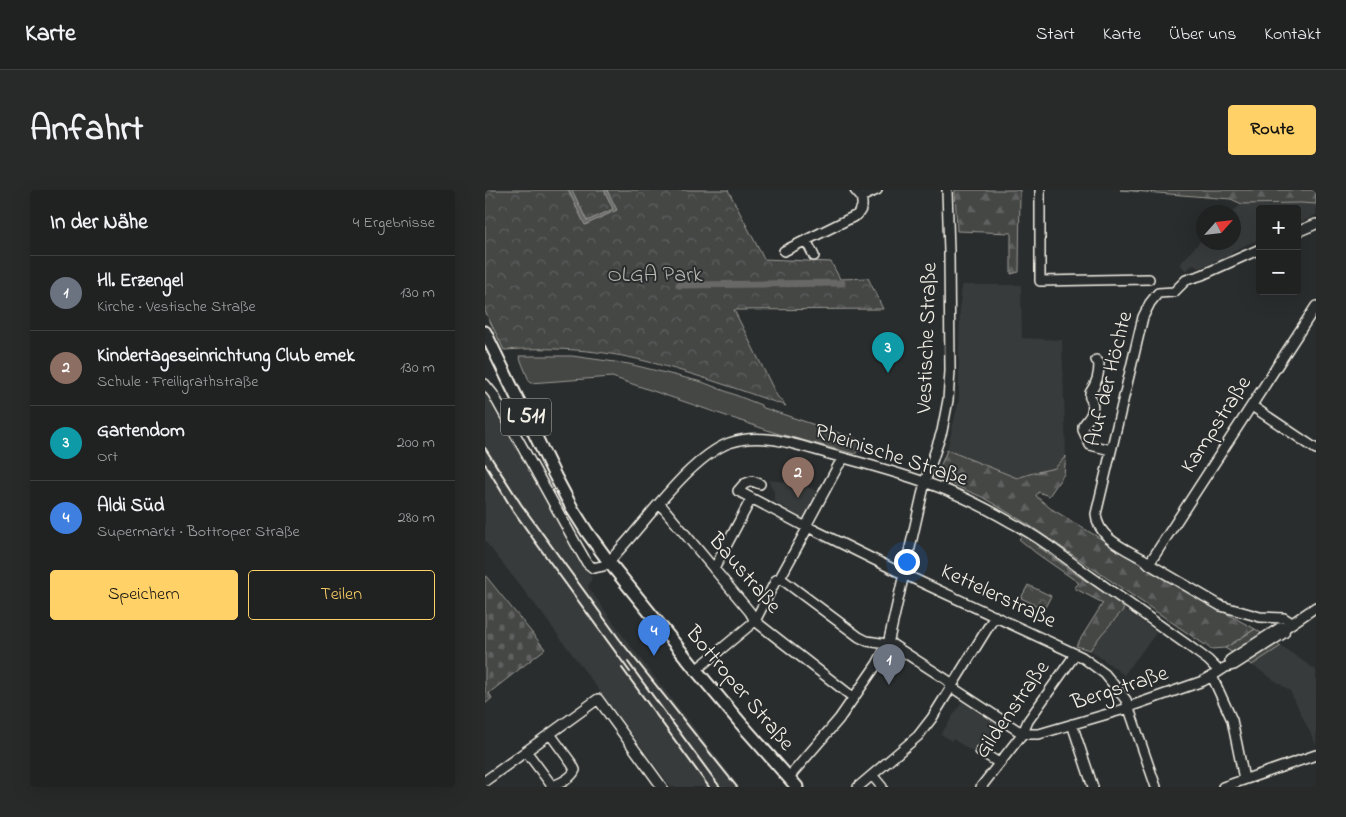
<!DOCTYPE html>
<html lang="de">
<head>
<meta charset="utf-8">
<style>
	:root { --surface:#202222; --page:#282a2a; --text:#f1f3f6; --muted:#a2a4a5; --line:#3d3f40; --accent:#ffd166 }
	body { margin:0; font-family:"Indie Flower",sans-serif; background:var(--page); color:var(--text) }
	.controls { position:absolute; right:15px; top:15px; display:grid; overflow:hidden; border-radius:5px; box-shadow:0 5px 20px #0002 }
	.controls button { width:45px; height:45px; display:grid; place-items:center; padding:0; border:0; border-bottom:1px solid var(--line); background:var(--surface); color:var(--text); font:25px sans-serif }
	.compass { position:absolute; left:711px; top:15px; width:45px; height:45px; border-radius:50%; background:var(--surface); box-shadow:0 5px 20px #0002; rotate:63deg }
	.you { position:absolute; left:421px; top:371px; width:18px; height:18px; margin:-12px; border:4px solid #fff; border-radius:50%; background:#1a73e8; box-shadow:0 0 0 8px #1a73e833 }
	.badge { display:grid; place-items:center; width:32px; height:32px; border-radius:50%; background:var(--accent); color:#fff; font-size:16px; font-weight:700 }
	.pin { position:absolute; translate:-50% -41px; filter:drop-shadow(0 1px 2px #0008) }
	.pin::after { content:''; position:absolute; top:26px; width:18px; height:15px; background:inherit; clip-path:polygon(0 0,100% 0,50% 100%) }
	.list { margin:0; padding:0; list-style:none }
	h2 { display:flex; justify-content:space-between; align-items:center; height:65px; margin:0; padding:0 20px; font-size:21px }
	h2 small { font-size:16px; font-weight:400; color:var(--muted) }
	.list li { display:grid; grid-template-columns:32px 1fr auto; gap:15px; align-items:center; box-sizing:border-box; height:75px; padding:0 20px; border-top:1px solid var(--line) }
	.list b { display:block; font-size:19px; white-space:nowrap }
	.list p { margin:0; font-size:16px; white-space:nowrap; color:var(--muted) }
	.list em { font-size:16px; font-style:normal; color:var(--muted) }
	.actions { display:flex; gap:10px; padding:15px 20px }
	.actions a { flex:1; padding:11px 0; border:1px solid var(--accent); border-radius:5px; text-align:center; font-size:18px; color:var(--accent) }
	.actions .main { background:var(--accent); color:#111 }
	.map { position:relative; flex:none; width:831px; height:597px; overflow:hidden; border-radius:5px }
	header { display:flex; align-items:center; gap:30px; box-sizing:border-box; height:70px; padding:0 25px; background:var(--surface); border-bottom:1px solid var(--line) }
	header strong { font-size:24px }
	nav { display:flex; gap:28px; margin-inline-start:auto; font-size:18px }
	.intro { display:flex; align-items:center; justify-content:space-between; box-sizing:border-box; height:120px; padding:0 30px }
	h1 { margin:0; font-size:35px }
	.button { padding:12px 22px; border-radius:5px; background:var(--accent); color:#111; font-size:18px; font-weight:700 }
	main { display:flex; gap:30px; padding:0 30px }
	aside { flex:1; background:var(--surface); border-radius:5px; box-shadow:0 5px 20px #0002 }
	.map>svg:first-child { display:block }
	.built { fill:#373a3a }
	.grass { fill:#444645; stroke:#9c9c96 }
	.forest { fill:url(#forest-firs); stroke:#9c9c96 }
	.cemetery { fill:url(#cemetery-stones); stroke:#9c9c96 }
	.park { fill:url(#park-crowns); stroke:#9c9c96 }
	.water { fill:#676866; stroke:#9f9f9a }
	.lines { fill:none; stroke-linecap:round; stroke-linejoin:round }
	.canal { stroke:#676866; stroke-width:7 }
	.minor-casing { stroke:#f4f1e8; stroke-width:12 }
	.major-casing { stroke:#f4f1e8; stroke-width:15 }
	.minor { stroke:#2a2d2e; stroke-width:9 }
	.major { stroke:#2a2d2e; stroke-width:11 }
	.rail { stroke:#f4f1e8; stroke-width:2 }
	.labels { text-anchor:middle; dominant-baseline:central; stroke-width:4; stroke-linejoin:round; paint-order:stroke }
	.shield { fill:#2a2d2e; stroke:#b7b6b0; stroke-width:1 }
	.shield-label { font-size:21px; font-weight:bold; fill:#f4f1e8 }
	.park-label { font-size:22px; fill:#b6b5af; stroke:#2a2d2e }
	.street-label { font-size:22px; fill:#f4f1e8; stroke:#2a2d2e }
</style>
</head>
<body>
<header>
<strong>Karte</strong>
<nav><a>Start</a><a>Karte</a><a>Über uns</a><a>Kontakt</a></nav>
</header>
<div class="intro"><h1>Anfahrt</h1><a class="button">Route</a></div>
<main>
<aside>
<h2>In der Nähe<small>4 Ergebnisse</small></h2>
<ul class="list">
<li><span class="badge" style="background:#6b7280">1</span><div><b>Hl. Erzengel</b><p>Kirche · Vestische Straße</p></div><em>130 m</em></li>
<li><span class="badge" style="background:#8d6e63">2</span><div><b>Kindertageseinrichtung Club emek</b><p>Schule · Freiligrathstraße</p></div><em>130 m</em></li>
<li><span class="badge" style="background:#0f9aa8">3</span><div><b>Gartendom</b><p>Ort</p></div><em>200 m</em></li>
<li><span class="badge" style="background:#3f7fe0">4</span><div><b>Aldi Süd</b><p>Supermarkt · Bottroper Straße</p></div><em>280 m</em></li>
</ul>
<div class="actions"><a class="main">Speichern</a><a>Teilen</a></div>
</aside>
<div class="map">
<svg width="831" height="597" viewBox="0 0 831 597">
	<defs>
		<pattern id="forest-firs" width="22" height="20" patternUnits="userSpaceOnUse" patternTransform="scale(1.25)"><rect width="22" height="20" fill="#444645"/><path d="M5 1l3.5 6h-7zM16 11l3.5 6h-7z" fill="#606160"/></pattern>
		<pattern id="cemetery-stones" width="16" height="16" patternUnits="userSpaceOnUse" patternTransform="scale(1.25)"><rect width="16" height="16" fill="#444645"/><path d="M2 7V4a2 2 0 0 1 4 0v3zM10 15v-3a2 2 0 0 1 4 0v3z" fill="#606160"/></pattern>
		<pattern id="park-crowns" width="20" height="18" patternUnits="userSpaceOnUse" patternTransform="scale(1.25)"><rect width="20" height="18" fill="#444645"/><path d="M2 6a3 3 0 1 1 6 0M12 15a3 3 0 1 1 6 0" fill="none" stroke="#606160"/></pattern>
	</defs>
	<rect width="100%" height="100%" fill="#2a2d2e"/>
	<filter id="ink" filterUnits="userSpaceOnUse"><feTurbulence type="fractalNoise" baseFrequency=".02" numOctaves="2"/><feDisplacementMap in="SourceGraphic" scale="10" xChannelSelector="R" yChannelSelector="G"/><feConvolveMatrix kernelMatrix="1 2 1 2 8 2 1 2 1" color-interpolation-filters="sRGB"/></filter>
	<g filter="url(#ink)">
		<path class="built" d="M816 13 831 14V25L819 31H812V19H775V49L748 61 744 67 733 73 731 70 724 75 713 78 709 74 701 81 695 74 718 48V52H748V22H747L757 14Z
			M477 95H536L537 148 577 150 581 266 570 278 548 283 532 288 462 260 474 210V156L475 116Z
			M0 204 40 272 92 368 107 388 103 397 141 450 255 597H186L55 421 0 351Z
			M283 290 313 293 338 304 323 332 289 311V302Z
			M639 419 672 442 639 485 605 460 616 445Z
			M796 456 831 480V555L805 501 767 475Z
			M477 512 516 537 504 557 507 561 500 570 468 549 466 551 456 544Z"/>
		<path class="grass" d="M34 166H87L144 174 217 192 276 215V217L381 252 370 264 291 243 127 187 45 193Z
			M770 439 796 456 767 475 740 458Z"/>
		<path class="forest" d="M470 0H535L534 82 526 84V43L472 41Z
			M635 0H831V14L816 13 757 14 746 9Z
			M462 260 532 288 548 283 570 278 581 266 579 284 564 306 553 302 551 306 565 318 720 412 770 439 740 458 726 459 544 335 497 307 451 287Z
			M538 345 592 385 632 411 639 419 616 445 605 460 591 456 618 413 589 398 594 393 551 363 534 349Z"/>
		<path class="cemetery" d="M0 385 60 459 4 503 7 508 0 514Z"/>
		<path class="park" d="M0 0H243L279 69 346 72 355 89 383 88 398 119 249 120 292 206 301 216C252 199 203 181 152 169 109 159 62 157 19 160L0 121Z
			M543 395 566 406 559 419 536 408Z"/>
		<path class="water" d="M83 0H87L102 31 128 19 119 0H122L132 20 100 35Z"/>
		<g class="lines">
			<path class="canal" d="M194 95 357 93"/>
			<g class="minor-casing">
				<path id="minor" d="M370 0 376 7 392 0
					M555 0V91L664 89
					M812 42 831 34
					M321 50 329 66
					M775 59 717 85 701 90 689 102 673 103 665 113 658 127 611 324C613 349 641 359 660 370L664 374 736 416 775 427 799 428 807 433
					M299 61 372 25C378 18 378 15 376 7
					M611 170 614 173C614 185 612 193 605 203 605 212 604 203 607 212 610 223 603 229 598 236V240L605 255 626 260
					M0 194 8 204 91 354 102 373 108 378 118 376 124 372C132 362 141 353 149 343 173 315 210 266 244 253 277 241 312 255 344 264 378 273 412 282 445 294 474 304 501 318 527 333 554 347 578 366 602 384 635 407 668 431 701 454L723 470 734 481
					M767 216 831 259
					M275 294 267 291 259 294 253 301 317 335 323 337 412 381 597 467 620 484 641 510 671 597
					M175 314 265 422 270 431 369 508
					M664 374 831 116
					M229 379 266 309
					M295 388 374 447 382 451 408 455 462 490 471 500 532 540 543 544H554L643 518 649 515 718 491 727 486 741 477 749 475 799 443 800 438
					M745 470 796 437 800 438 831 417
					M211 480 270 431 291 390 295 388 323 337V332L353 276 359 268
					M727 486 747 530 759 589
					M587 534 608 597
					M41 561 65 593 67 595C75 595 87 587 90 580L87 574 65 544
					M495 561 514 573
					M387 585 397 597
					M304 587 354 529 392 474 403 454 440 292 457 241 463 210 465 181 464 62 462 0
					M0 591 113 509 177 597
					M373 597 433 546 447 528 510 426
					M496 597 538 543 543 531 587 469 589 464
					M738 597 831 565"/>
			</g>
			<g class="major-casing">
				<path id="major" d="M0 142 70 286 88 320 102 342 124 372 211 480 258 536 312 597"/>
			</g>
			<use href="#minor" class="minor"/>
			<use href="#major" class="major"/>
			<path class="rail" d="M0 258 36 314 135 450 252 597
				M0 274 27 319 51 353 145 482
				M143 472 235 597
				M137 478 224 597"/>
		</g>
	</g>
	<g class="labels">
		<rect class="shield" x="16" y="208.5" width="50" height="37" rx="4"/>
		<g class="shield-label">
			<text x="41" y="227">L 511</text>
		</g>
		<g class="park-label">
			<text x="170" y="86">OLGA Park</text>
		</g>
		<g class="street-label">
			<text transform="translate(443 148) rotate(-88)">Vestische Straße</text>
			<text transform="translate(625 189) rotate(-76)">Auf der Höchte</text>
			<text transform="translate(732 235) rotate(-57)">Kampstraße</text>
			<text transform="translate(406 266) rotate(18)">Rheinische Straße</text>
			<text transform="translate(259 384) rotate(49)">Baustraße</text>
			<text transform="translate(513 407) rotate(25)">Kettelerstraße</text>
			<text transform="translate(254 499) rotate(50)">Bottroper Straße</text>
			<text transform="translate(635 499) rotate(-18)">Bergstraße</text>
			<text transform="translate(528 520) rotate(-55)">Gildenstraße</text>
		</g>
	</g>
</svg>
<div class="controls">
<button>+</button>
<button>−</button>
</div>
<svg class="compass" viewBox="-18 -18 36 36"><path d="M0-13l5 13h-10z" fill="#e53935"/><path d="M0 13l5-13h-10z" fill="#a2a4a5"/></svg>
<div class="you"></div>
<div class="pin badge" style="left:404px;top:495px;background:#6b7280">1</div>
<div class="pin badge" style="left:313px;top:308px;background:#8d6e63">2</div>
<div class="pin badge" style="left:403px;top:183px;background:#0f9aa8">3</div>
<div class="pin badge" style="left:169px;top:466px;background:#3f7fe0">4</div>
</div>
</main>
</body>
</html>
